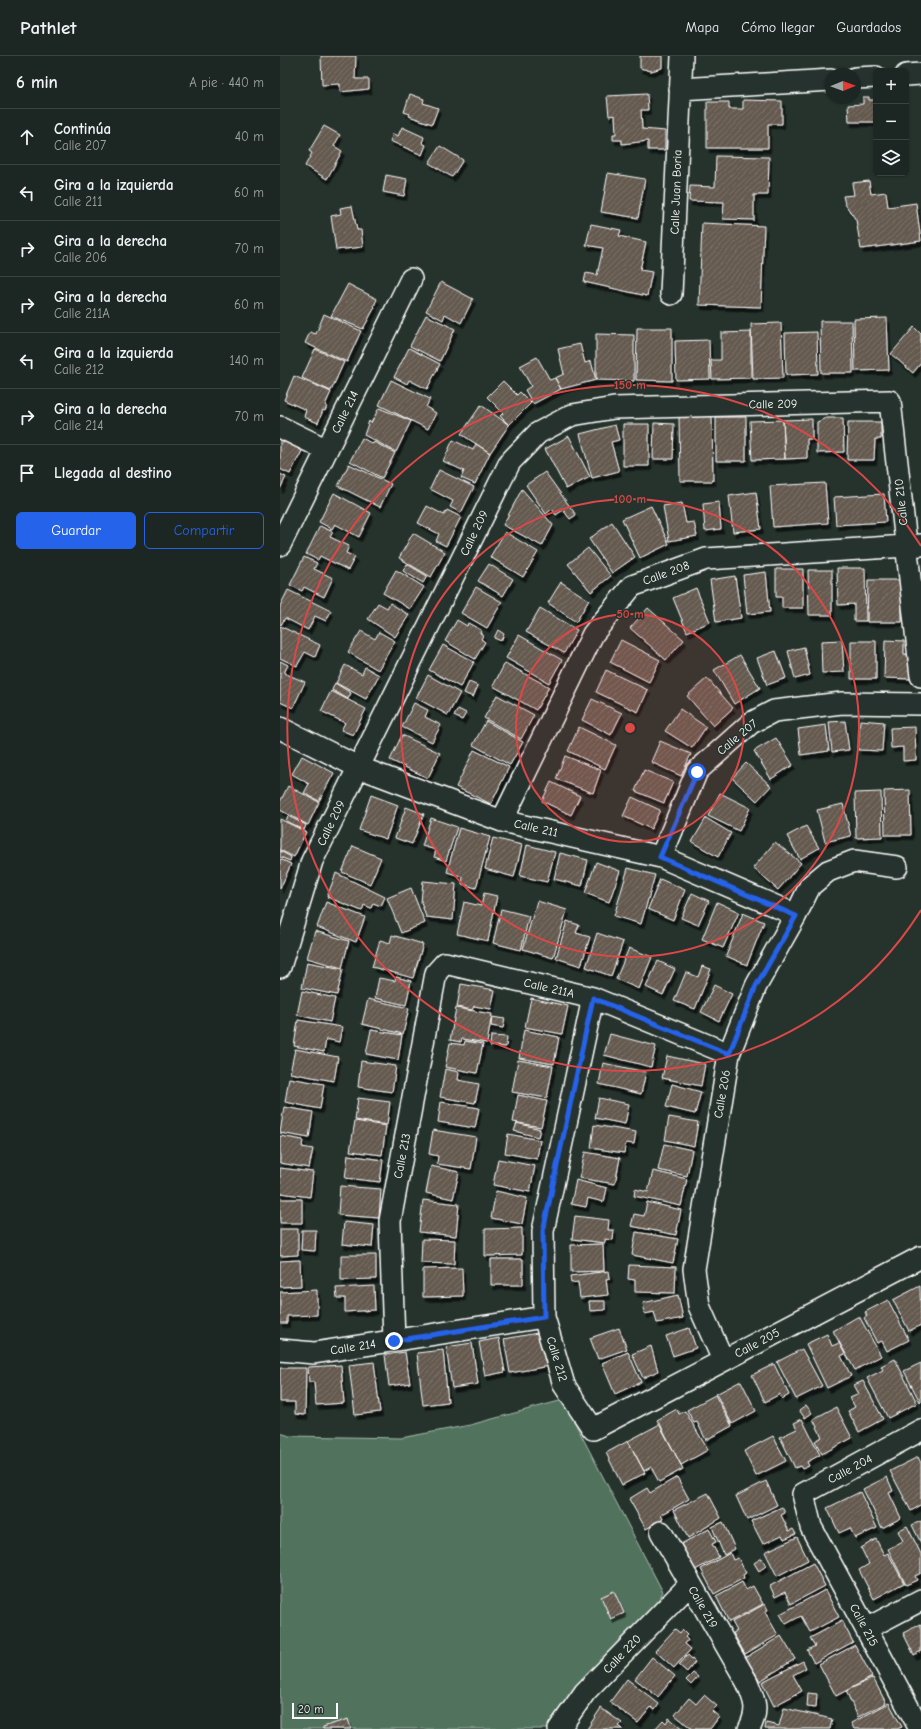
<!DOCTYPE html>
<html lang="es">
<head>
<meta charset="utf-8">
<style>
	:root { --surface:#1c2622; --page:#252e2a; --text:#f1f3f6; --muted:#a0a5a5; --line:#3a4340; --accent:#2563eb }
	body { margin:0; font-family:"Comic Neue",sans-serif; background:var(--page); color:var(--text) }
	.controls { position:absolute; right:12px; top:12px; display:grid; overflow:hidden; border-radius:6px; box-shadow:0 1px 3px #0004 }
	.controls button { width:36px; height:36px; display:grid; place-items:center; padding:0; border:0; border-bottom:1px solid var(--line); background:var(--surface); color:var(--text); font:20px sans-serif }
	.compass { position:absolute; left:545px; top:12px; width:36px; height:36px; border-radius:50%; background:var(--surface); box-shadow:0 1px 3px #0004; rotate:89deg }
	.scale { position:absolute; left:12px; bottom:10px; width:46px; box-sizing:border-box; padding-left:4px; border:2px solid #fff; border-top:0; font-size:11px; line-height:14px; white-space:nowrap; color:#fff; -webkit-text-stroke:3px #26332d; paint-order:stroke }
	.stop { position:absolute; width:12px; height:12px; margin:-9px; border:3px solid #2563eb; border-radius:50%; background:#fff }
	.stop.end { background:#2563eb; border-color:#fff; box-shadow:0 1px 4px #0008 }
	.list { margin:0; padding:0; list-style:none }
	h2 { display:flex; justify-content:space-between; align-items:center; height:52px; margin:0; padding:0 16px; font-size:17px }
	h2 small { font-size:13px; font-weight:400; color:var(--muted) }
	.list li { display:grid; grid-template-columns:26px 1fr auto; gap:12px; align-items:center; box-sizing:border-box; height:56px; padding:0 16px; border-top:1px solid var(--line) }
	.list b { display:block; font-size:15px; white-space:nowrap }
	.list p { margin:0; font-size:13px; white-space:nowrap; color:var(--muted) }
	.list em { font-size:13px; font-style:normal; color:var(--muted) }
	.actions { display:flex; gap:8px; padding:12px 16px }
	.actions a { flex:1; padding:9px 0; border:1px solid var(--accent); border-radius:6px; text-align:center; font-size:14px; color:var(--accent) }
	.actions .main { background:var(--accent); color:#fff }
	.icon { flex:none; width:22px; height:22px; fill:none; stroke:currentColor; stroke-width:2; stroke-linecap:round; stroke-linejoin:round }
	.map { position:relative; flex:none; width:641px; height:1673px; overflow:hidden }
	header { display:flex; align-items:center; gap:24px; box-sizing:border-box; height:56px; padding:0 20px; background:var(--surface); border-bottom:1px solid var(--line) }
	header strong { font-size:19px }
	nav { display:flex; gap:22px; margin-inline-start:auto; font-size:14px }
	main { display:flex }
	aside { flex:1; background:var(--surface) }
	.map>svg:first-child { display:block }
	.green { fill:#51735d; stroke:#a8b9ae }
	.building { fill:url(#building-hatch); stroke:#fff; filter:url(#shadow) }
	.lines { fill:none; stroke-linecap:round; stroke-linejoin:round }
	.minor-casing { stroke:#fff; stroke-width:24 }
	.minor { stroke:#26332d; stroke-width:21 }
	.route { stroke:#2563eb; stroke-width:5 }
	.ring { fill:none; stroke:#dc4848; stroke-width:2 }
	.labels { text-anchor:middle; dominant-baseline:central; stroke-width:3; stroke-linejoin:round; paint-order:stroke }
	.street-label { font-size:12px; fill:#fff; stroke:#26332d }
	.centre { fill:#dc4848; stroke:#26332d; stroke-width:2 }
	.ring-label { font-size:12px; text-anchor:middle; font-weight:bold; fill:#dc4848; stroke:#26332d; stroke-width:3; stroke-linejoin:round; paint-order:stroke }
</style>
</head>
<body>
<header>
<strong>Pathlet</strong>
<nav><a>Mapa</a><a>Cómo llegar</a><a>Guardados</a></nav>
</header>
<main>
<aside>
<h2>6 min<small>A pie · 440 m</small></h2>
<ul class="list">
<li><svg class="icon" aria-label="ahead" viewBox="0 0 24 24"><path d="M12 20V5M6 11l6-6 6 6"/></svg><div><b>Continúa</b><p>Calle 207</p></div><em>40 m</em></li>
<li><svg class="icon" aria-label="left" viewBox="0 0 24 24"><path d="M17 20v-9H6M10 6l-5 5 5 5"/></svg><div><b>Gira a la izquierda</b><p>Calle 211</p></div><em>60 m</em></li>
<li><svg class="icon" aria-label="right" viewBox="0 0 24 24"><path d="M7 20v-9h11M14 6l5 5-5 5"/></svg><div><b>Gira a la derecha</b><p>Calle 206</p></div><em>70 m</em></li>
<li><svg class="icon" aria-label="right" viewBox="0 0 24 24"><path d="M7 20v-9h11M14 6l5 5-5 5"/></svg><div><b>Gira a la derecha</b><p>Calle 211A</p></div><em>60 m</em></li>
<li><svg class="icon" aria-label="left" viewBox="0 0 24 24"><path d="M17 20v-9H6M10 6l-5 5 5 5"/></svg><div><b>Gira a la izquierda</b><p>Calle 212</p></div><em>140 m</em></li>
<li><svg class="icon" aria-label="right" viewBox="0 0 24 24"><path d="M7 20v-9h11M14 6l5 5-5 5"/></svg><div><b>Gira a la derecha</b><p>Calle 214</p></div><em>70 m</em></li>
<li><svg class="icon" aria-label="arrive" viewBox="0 0 24 24"><path d="M6 21V4h12l-3 4 3 4H6"/></svg><div><b>Llegada al destino</b></div></li>
</ul>
<div class="actions"><a class="main">Guardar</a><a>Compartir</a></div>
</aside>
<div class="map">
<svg width="641" height="1673" viewBox="0 0 641 1673">
	<defs>
		<pattern id="building-hatch" width="6" height="6" patternUnits="userSpaceOnUse"><rect width="6" height="6" fill="#655a50"/><path d="M-1 1l2-2M0 6l6-6M5 7l2-2" fill="none" stroke="#7c736a"/></pattern>
		<filter id="shadow"><feDropShadow dx="2.5" dy="4.5" stdDeviation="0" flood-color="#0009"/></filter>
	</defs>
	<rect width="100%" height="100%" fill="#26332d"/>
	<filter id="ink" filterUnits="userSpaceOnUse"><feTurbulence type="fractalNoise" baseFrequency=".025" numOctaves="2"/><feDisplacementMap in="SourceGraphic" scale="8" xChannelSelector="R" yChannelSelector="G"/><feConvolveMatrix kernelMatrix="1 2 1 2 8 2 1 2 1" color-interpolation-filters="sRGB"/></filter>
	<g filter="url(#ink)">
		<path class="green" d="M283 1344 383 1536 374 1551 271 1673H0V1377L10 1380 121 1382 190 1369Z"/>
		<path class="building" d="M41 0H76L75 23H89V33L60 36V28L42 29Z
			M360 0H382V12L371 15 360 12Z
			M130 38 144 43 143 47 158 52 152 68 129 60 130 58 124 56Z
			M367 38 368 54H361L362 73 385 75V94H368V85L342 88V84H333V78H336L335 59 329 60 327 40Z
			M583 41H589V44H596V66H569L568 49 583 48Z
			M463 44 502 45V68H488V92H427V46H449V53H463Z
			M44 70 60 79 54 90 62 95 47 123 25 110 32 97 29 95Z
			M122 71 144 81 142 87 146 89 142 99 110 85 113 78 118 80Z
			M160 90 183 104 172 121 149 107Z
			M436 100 489 101 488 139H474V164L443 163 444 146 409 145 410 130 435 131Z
			M328 117 365 123 358 162 321 156Z
			M106 119 127 123 124 140 103 136Z
			M589 125 591 138 606 136 608 151 636 147 641 185 581 193 576 164 565 148 563 140 574 139 572 127Z
			M72 150 77 174H81L83 191 56 194 51 160 61 158 60 152Z
			M422 167 484 170 481 251 419 249Z
			M311 168 341 174 339 180 366 186 360 214 372 216 367 240 304 226 306 217 317 219 323 192 306 189Z
			M161 226 193 243 181 267 165 258 163 264 146 255Z
			M68 228 97 243 94 250 95 251 83 273 51 260Z
			M44 258 81 275 67 306 25 287 30 276 36 278Z
			M146 259 175 273 160 305 130 290Z
			M607 262 609 314 575 315 574 263Z
			M540 265H572L573 317H541Z
			M501 267 503 322 473 323 471 268Z
			M634 271 641 278V307L633 317 611 298Z
			M357 272H392V325L356 324Z
			M471 276V322L432 323 431 304H441V277Z
			M537 276 538 318 506 319 505 277Z
			M316 278 354 279V325L316 324Z
			M429 284 430 323 396 324 395 285Z
			M300 288 305 307 311 305 316 324 281 333 275 322 284 318 278 293Z
			M129 292 160 308 147 333 129 324 127 328 114 321Z
			M35 293 64 306 51 335 22 322Z
			M257 301 270 324 275 322 281 333 253 348 245 334 251 330 240 310Z
			M14 320 51 336 45 349 47 350 45 355 43 354 38 367 24 361 26 354 4 344Z
			M111 324 150 343 146 351 156 357 148 373 99 349Z
			M223 325 237 339 240 336 251 347 229 369 220 360 223 357 207 341Z
			M201 349 229 369 210 397 181 378Z
			M99 352 131 365 116 396 84 379 89 365 91 367Z
			M432 360 433 425H400L399 361Z
			M436 361H466V405H436Z
			M546 362H563L564 396 537 397V366Z
			M532 363V383H527V402L505 403 503 364Z
			M503 364 505 403 472 404 470 365Z
			M568 366H601V383H595L594 404H567Z
			M374 367 394 368 393 403H373Z
			M343 368H369V410H343Z
			M335 369 339 384 331 386 339 415 312 422 300 378Z
			M289 380 310 421 286 433 265 393Z
			M0 381 23 393 10 418 0 413Z
			M82 382 93 388 94 386 115 397 102 422 70 405Z
			M173 384 193 394 196 388 210 397 195 428 181 422 184 415 163 405Z
			M69 408 111 428 100 451 58 430Z
			M159 414 194 431 181 457 170 451 173 445 150 433Z
			M265 416 296 459 290 463 283 454 276 459 272 453 266 458 246 429Z
			M0 418 6 421 0 433Z
			M545 427 548 467 493 471 490 430Z
			M242 433 273 469 262 490 223 469Z
			M476 436 481 473 453 476 449 440Z
			M54 437 91 457 79 481 55 468 52 473 39 466Z
			M604 438 606 466 556 469 554 441Z
			M439 446 441 473 425 475 423 448Z
			M402 447 406 467 414 466 417 480 389 485 383 450Z
			M147 450 164 459 167 454 181 461 166 490 156 485 159 478 138 467Z
			M371 450 389 488 360 502 342 463Z
			M332 466 355 501 332 517 309 483Z
			M40 470 53 476 50 481 69 490 66 497 75 501 68 514 40 500 38 504 26 498Z
			M225 476 258 496 243 521 210 501Z
			M133 477 165 496 151 521 119 502Z
			M308 492 331 520 311 536 288 508Z
			M24 501 37 507 34 513 53 522 44 541 24 531 22 535 10 529Z
			M127 508 147 520 143 527 123 515Z
			M209 508 233 523 223 540 198 525Z
			M557 512H585L586 565H574V548L558 549Z
			M496 513H523V552H502V541H496Z
			M116 514 144 531 130 553 103 537Z
			M528 514H552V559H529Z
			M486 516 490 556 467 558 463 519Z
			M455 520 461 562 436 566 430 524Z
			M588 524H622V566H587Z
			M281 526 309 544 296 566 268 547Z
			M196 531 222 546 207 572 181 557Z
			M416 532 430 566 407 576 393 542Z
			M8 534 51 555 46 565 35 560 28 574 5 562 1 569 0 568V550Z
			M98 547 107 552 110 547 129 559 115 581 88 563Z
			M260 552 297 574 284 597 246 576Z
			M368 552 404 584 386 604 350 572Z
			M177 564 187 570 188 567 201 574 200 577 203 579 201 583 205 586 195 603 165 585Z
			M0 570 40 589 35 601 25 596 17 610 0 602Z
			M218 574 224 578 221 585 214 582Z
			M81 575 95 583 99 576 115 585 98 614 68 596Z
			M239 579 282 604 269 627 226 602Z
			M341 584 380 604 369 626 330 606Z
			M562 584 564 616 542 617 541 585Z
			M605 584 624 585V598L632 599 631 623 604 622Z
			M571 585H596V623H571Z
			M163 589 194 606 180 631 149 614Z
			M524 591 530 619 515 623 508 595Z
			M496 595 506 622 487 629 477 602Z
			M460 599 480 632 454 648 434 614Z
			M0 605 8 609 4 617 25 626 13 652 0 646Z
			M225 607 269 631 256 654 213 630Z
			M65 609 82 618 85 611 99 619 86 643 56 627Z
			M326 614 368 634 358 656 316 636Z
			M148 619 180 637 168 659 136 642Z
			M427 622 453 652 433 670 407 640Z
			M189 626 198 630 193 641 184 637Z
			M55 627 71 637 68 643 52 634Z
			M51 635 86 653 73 679 61 674 65 667 41 655Z
			M217 639 254 659 241 683 204 662Z
			M312 643 342 657 331 679 302 664Z
			M134 647 148 654 145 661 161 669 152 686 122 671Z
			M178 653 186 657 182 664 174 660Z
			M400 653 426 671 412 692 385 675Z
			M580 664 604 666 602 695 578 694Z
			M206 665 243 686 230 709 193 689Z
			M565 665 569 694 552 696 549 666Z
			M546 669 549 695 521 699 518 673Z
			M299 671 336 689 325 713 288 695Z
			M635 671 636 704 623 705V691L611 692 610 672Z
			M122 679 160 697 148 722 110 704Z
			M496 682 513 709 491 723 474 695Z
			M380 685 411 698 401 720 371 706Z
			M194 694 229 711 211 748 176 731Z
			M22 700 54 717 39 745 24 737 29 728 12 718Z
			M285 700 321 714 313 737 276 723Z
			M466 707 491 730 477 745 452 722Z
			M364 714 393 726 384 747 355 735Z
			M271 726 300 740 291 759 262 745Z
			M8 730 39 746 28 769 0 754V746Z
			M630 734 631 779H605L604 735Z
			M601 736 602 781 576 782 575 737Z
			M440 737 470 752 459 775 428 760Z
			M91 739 118 749 106 783 79 774Z
			M352 741 380 754 371 773 343 760Z
			M563 748 571 780 545 786 537 754Z
			M126 751 144 758 132 788 115 782Z
			M8 760 26 769 24 774 6 765Z
			M151 762 177 771 166 805 154 801 156 794 142 790Z
			M426 762 451 777 438 801 412 786Z
			M0 763 26 776 14 801 0 794Z
			M526 770 539 792 520 803 507 780Z
			M179 772 210 781 196 832 182 828 183 821 167 816Z
			M213 782 242 789 234 821 205 813Z
			M495 786 521 807 498 834 473 812Z
			M247 789 275 796 267 826 240 820Z
			M73 790 101 802 90 828 62 816Z
			M0 795 11 801 10 805 0 801Z
			M280 797 308 804 302 830 274 823Z
			M0 803 11 808 0 833Z
			M316 806 340 815 329 846 305 837Z
			M348 812 375 819 361 868 334 860Z
			M56 817 105 841 101 850 93 847 91 852 84 849 82 855 47 841Z
			M380 823 405 834 393 864 368 853Z
			M143 825 176 828 173 864 146 861 141 846Z
			M131 832 145 867 121 877 107 842Z
			M204 837 217 840 208 885 177 878 184 846 201 850Z
			M412 837 429 845 418 869 401 862Z
			M257 845 287 854 273 902 243 893Z
			M46 846 85 861 76 886 37 871Z
			M437 846 459 856 443 892 422 883Z
			M221 853 249 860 241 894 213 887Z
			M463 857 484 866 467 909 446 900Z
			M287 865 299 869 296 877 310 881 301 910 276 902Z
			M35 875 69 885 62 912 27 902Z
			M317 877 343 886 331 920 306 911Z
			M112 879 143 888 133 922 92 911 100 884 110 887Z
			M349 892 372 901 359 933 336 923Z
			M378 905 395 913 383 939 366 931Z
			M27 906 63 913 57 939 22 932Z
			M422 910 431 913 415 953 394 945 406 916 418 921Z
			M116 921 131 925 126 949 95 942 99 922 115 925Z
			M181 928 215 934 211 953 194 950 192 954 177 951Z
			M434 929 452 938 439 965 421 956Z
			M22 935 55 942 50 966 17 959Z
			M251 942 288 950 282 978 245 971Z
			M88 943 129 952 123 978 82 968Z
			M176 952 212 958 207 987 182 983 181 986 170 984Z
			M212 961 225 963 223 972 211 970Z
			M18 964 62 971 59 986 46 983 44 996 14 990Z
			M91 974 122 979 118 1004 86 998Z
			M244 974 279 981 274 1008 239 1002Z
			M330 978 376 990 371 1011 324 999Z
			M211 980 227 981 226 991 210 990Z
			M185 985 203 988 197 1017 165 1011 170 987 184 989Z
			M15 993 58 1001 54 1025 10 1017Z
			M387 1000 425 1008 421 1030 382 1022Z
			M238 1004 273 1010 267 1042 232 1036Z
			M81 1005 116 1010 112 1036 78 1031Z
			M323 1007 366 1016 361 1038 319 1028Z
			M165 1013 179 1016 178 1024 199 1028 195 1047 160 1041Z
			M9 1022 44 1028 40 1053 5 1046Z
			M392 1028 421 1036 415 1058 386 1051Z
			M238 1039 267 1045 261 1071 233 1066Z
			M78 1042 110 1046 107 1069 75 1064Z
			M319 1042 349 1048 345 1068 315 1062Z
			M161 1046 199 1052 195 1072 158 1066Z
			M4 1051 33 1056 29 1082 0 1077Z
			M389 1061 418 1066 414 1090 385 1084Z
			M75 1065 106 1070 102 1099 70 1095Z
			M237 1067 260 1073 258 1081 234 1075Z
			M314 1069 356 1076 354 1088 346 1087 344 1097 311 1092Z
			M153 1074 196 1081 191 1113 157 1108 158 1100 149 1098Z
			M228 1078 260 1084 257 1103 225 1097Z
			M0 1080 23 1084 22 1091 33 1093 29 1112 0 1107Z
			M384 1088 412 1094 407 1120 378 1114Z
			M305 1096 340 1102 335 1128 299 1122Z
			M68 1099 103 1104 100 1126 65 1122Z
			M218 1103 255 1110 250 1136 213 1129Z
			M151 1110 179 1116 173 1143 146 1137Z
			M0 1112 33 1116 30 1141 0 1137Z
			M373 1115 407 1123 401 1150 354 1140 355 1133 368 1136Z
			M296 1124 327 1132 324 1146 308 1142 306 1151 291 1148Z
			M60 1130 101 1133 99 1162 58 1159Z
			M216 1135 247 1142 242 1168 211 1162Z
			M0 1143H22V1167H0Z
			M143 1144 179 1148 176 1180 139 1176Z
			M367 1146 401 1154 396 1179 351 1170 354 1158 364 1160Z
			M295 1160 329 1164 328 1174H334L333 1184 325 1183V1187L292 1183Z
			M64 1166 94 1169 92 1191 62 1188Z
			M242 1172V1199L205 1200V1173Z
			M0 1173H18V1199L0 1200Z
			M22 1174H36L35 1195 21 1194Z
			M356 1176 398 1183 393 1207 352 1199Z
			M142 1183 175 1184 174 1208 141 1207Z
			M323 1188 324 1215 291 1216V1189Z
			M61 1199H96V1223L61 1224Z
			M211 1203H243V1229H211Z
			M20 1204 21 1230 0 1231V1205Z
			M349 1209 396 1211 395 1237 355 1236V1224L348 1223Z
			M182 1212 183 1240 143 1241V1213Z
			M329 1215 330 1222 326 1223 328 1239 300 1242 298 1226 291 1227 290 1220Z
			M94 1230 95 1254 65 1256V1242H57L56 1232Z
			M640 1230 641 1269 629 1275 613 1244Z
			M37 1234V1259L7 1260V1267H0V1236Z
			M398 1239 403 1262 377 1267 374 1256 365 1258 363 1247Z
			M608 1244 629 1284 607 1295 602 1285 597 1287 584 1262 587 1260 585 1256Z
			M309 1245H325V1254L310 1255Z
			M579 1260 601 1300 575 1314 553 1275Z
			M339 1272 347 1293 318 1303 310 1282Z
			M409 1272 416 1292 393 1300 386 1280Z
			M263 1276 269 1310 230 1317 224 1283Z
			M547 1278 552 1290 559 1287 565 1298 561 1300 571 1320 547 1332 526 1288Z
			M219 1282 225 1316 205 1320 199 1286Z
			M192 1287 198 1328 172 1332 166 1291Z
			M371 1290 378 1315 363 1322 352 1298Z
			M522 1293 542 1330 516 1343 497 1306Z
			M163 1294 168 1346 143 1349 137 1297Z
			M125 1296 130 1327 109 1330 105 1299Z
			M348 1296 361 1326 335 1338 322 1307Z
			M615 1303 637 1347 608 1362 587 1322 603 1314 601 1310Z
			M94 1306 100 1356 75 1359 69 1309Z
			M641 1307V1345L640 1346 624 1315Z
			M494 1308 509 1339 502 1343 500 1338 485 1346 472 1319Z
			M61 1309 64 1347 36 1349 34 1326H29L28 1311Z
			M0 1312H26L25 1359 15 1358V1346H0Z
			M461 1325 476 1355 452 1368 436 1338Z
			M583 1325 603 1363 579 1376 568 1355 575 1351 570 1342 579 1338 574 1329Z
			M435 1339 452 1370 426 1384 417 1366 414 1367 407 1354Z
			M526 1349 532 1357 525 1362 519 1354Z
			M556 1351 572 1382 542 1398 535 1385 542 1381 533 1363Z
			M397 1353 399 1358 405 1355 428 1394 401 1409 377 1364Z
			M522 1363 540 1399 527 1406 529 1410 522 1413 520 1410 515 1412 500 1381 517 1373 514 1367Z
			M380 1368 403 1413 379 1426 371 1411 364 1415 348 1385Z
			M493 1380 506 1405 476 1420 464 1395Z
			M348 1385 365 1417 342 1429 326 1397Z
			M638 1401 641 1407V1449L631 1455 610 1415Z
			M397 1421 409 1443 381 1459 383 1463 366 1473 349 1443 367 1432 370 1437Z
			M607 1421 613 1435 609 1437 621 1462 602 1472 583 1433Z
			M486 1425 497 1449 467 1464 456 1440Z
			M580 1436 597 1472 575 1482 570 1472 559 1477 547 1452Z
			M428 1437 441 1462 408 1482 394 1454Z
			M502 1451 505 1457 501 1459 509 1475 513 1473 516 1478 504 1483 502 1479 483 1488 471 1465Z
			M641 1465V1487L632 1469Z
			M443 1466 455 1493 444 1499 432 1471Z
			M627 1470 641 1498V1517L635 1520 637 1524 626 1529 608 1493 623 1485 618 1475Z
			M429 1473 436 1486 432 1488 439 1501 415 1514 401 1488Z
			M517 1481 528 1504 497 1520 485 1496Z
			M596 1483 604 1499 608 1497 624 1527 594 1543 579 1514 589 1508 581 1492Z
			M450 1497 453 1504 458 1502 466 1517 463 1519 464 1522 434 1538 421 1513Z
			M482 1502 486 1510 479 1515 474 1507Z
			M533 1507 545 1530 511 1548 505 1536 495 1541 490 1530Z
			M462 1526 466 1534 473 1530 483 1548 449 1566 436 1540Z
			M545 1534 559 1561 530 1576 521 1560 506 1568 500 1558Z
			M334 1535 344 1557 331 1563 321 1541Z
			M485 1548 488 1554 485 1556 498 1579 465 1598 453 1577 457 1575 452 1566Z
			M562 1565 573 1586 534 1607 527 1594 535 1590 530 1582Z
			M641 1568V1595L634 1599 623 1577Z
			M395 1573 400 1577 402 1574 407 1579 405 1581 408 1584 405 1588 411 1593 394 1612 375 1595Z
			M501 1580 515 1603 480 1625 469 1607 467 1609 463 1603Z
			M575 1589 592 1621 556 1640 539 1608Z
			M408 1599 415 1606 407 1616 399 1609Z
			M372 1601 395 1620 378 1641 355 1623Z
			M523 1605 526 1612 513 1619 522 1635 494 1650 482 1626Z
			M413 1617 418 1621 411 1629 406 1624Z
			M593 1622 606 1647 578 1661 566 1635Z
			M347 1623 379 1648 375 1654 371 1651 358 1667 330 1646Z
			M528 1637 537 1638 536 1652 527 1651Z
			M424 1639 437 1650 432 1655 439 1661 430 1673H412L395 1659 409 1642 416 1648Z
			M609 1647 622 1671 617 1673H574L571 1667Z
			M321 1652 342 1667 339 1670 343 1673H307Z
			M504 1652 552 1663 550 1673H485L486 1667 499 1670Z
			M389 1662 403 1673H375L383 1664 386 1667Z
			M68 1663 71 1673H43V1671Z"/>
		<g class="lines">
			<g class="minor-casing">
				<path id="minor" d="M626 19 641 18
					M575 22 596 21
					M400 33 551 24
					M391 238 402 0
					M0 371 47 394
					M0 489 131 223
					M0 672 78 711 222 765 381 801 516 859
					M222 765 313 578 352 530 426 503 641 489
					M381 801 417 715 471 667 494 655 562 647 641 648
					M0 911 32 805 230 406 258 377 292 359 334 352 610 345 641 620
					M313 942 263 1175 264 1261 284 1329 313 1373 641 1201
					M114 1285 110 1165 156 917 165 907 313 942 449 998
					M0 1294 34 1297 264 1261
					M443 1304 419 1250 414 1213 449 998 476 930 516 859 530 830 548 815 574 805 617 811
					M381 1476 467 1626C475 1645 479 1654 469 1673
					M586 1573 641 1544
					M279 1673 305 1636 410 1528
					M640 1673 531 1471 523 1438 641 1374"/>
			</g>
			<use href="#minor" class="minor"/>
		</g>
	</g>
	<g class="lines" filter="url(#ink)">
		<path class="route" d="M114 1285 264 1261 263 1175 313 942 449 998 476 930 516 860 380 801 417 716"/>
	</g>
	<circle cx="350" cy="672" r="114" fill="#dc4848" fill-opacity=".12"/>
	<g class="ring">
		<circle cx="350" cy="672" r="114"/>
		<circle cx="350" cy="672" r="229"/>
		<path d="M641 854A343 343 0 1 1 641 490"/>
	</g>
	<g class="labels">
		<g class="street-label">
			<text transform="translate(396 136) rotate(-88)">Calle Juan Boria</text>
			<text transform="translate(493 348) rotate(-1)">Calle 209</text>
			<text transform="translate(65 356) rotate(-64)">Calle 214</text>
			<text transform="translate(621 446) rotate(-96)">Calle 210</text>
			<text transform="translate(194 477) rotate(-64)">Calle 209</text>
			<text transform="translate(386 517) rotate(-20)">Calle 208</text>
			<text transform="translate(457 681) rotate(-40)">Calle 207</text>
			<text transform="translate(51 767) rotate(-64)">Calle 209</text>
			<text transform="translate(256 772) rotate(13)">Calle 211</text>
			<text transform="translate(269 932) rotate(13)">Calle 211A</text>
			<text transform="translate(442 1038) rotate(-80)">Calle 206</text>
			<text transform="translate(122 1100) rotate(-79)">Calle 213</text>
			<text transform="translate(477 1287) rotate(-28)">Calle 205</text>
			<text transform="translate(73 1291) rotate(-9)">Calle 214</text>
			<text transform="translate(277 1303) rotate(73)">Calle 212</text>
			<text transform="translate(570 1413) rotate(-28)">Calle 204</text>
			<text transform="translate(423 1551) rotate(60)">Calle 219</text>
			<text transform="translate(584 1569) rotate(62)">Calle 215</text>
			<text transform="translate(342 1598) rotate(-46)">Calle 220</text>
		</g>
	</g>
	<circle cx="350" cy="672" r="6" class="centre"/>
	<g class="ring-label">
		<text x="350" y="333">150 m</text>
		<text x="350" y="447">100 m</text>
		<text x="350" y="562">50 m</text>
	</g>
</svg>
<div class="controls">
<button>+</button>
<button>−</button>
<button><svg class="icon" aria-label="layers" viewBox="0 0 24 24"><path d="M12 4l9 5-9 5-9-5zM3 14l9 5 9-5"/></svg></button>
</div>
<svg class="compass" viewBox="-18 -18 36 36"><path d="M0-13l5 13h-10z" fill="#e53935"/><path d="M0 13l5-13h-10z" fill="#a0a5a5"/></svg>
<div class="scale">20 m</div>
<div class="stop" style="left:417px;top:716px"></div>
<div class="stop end" style="left:114px;top:1285px"></div>
</div>
</main>
</body>
</html>
